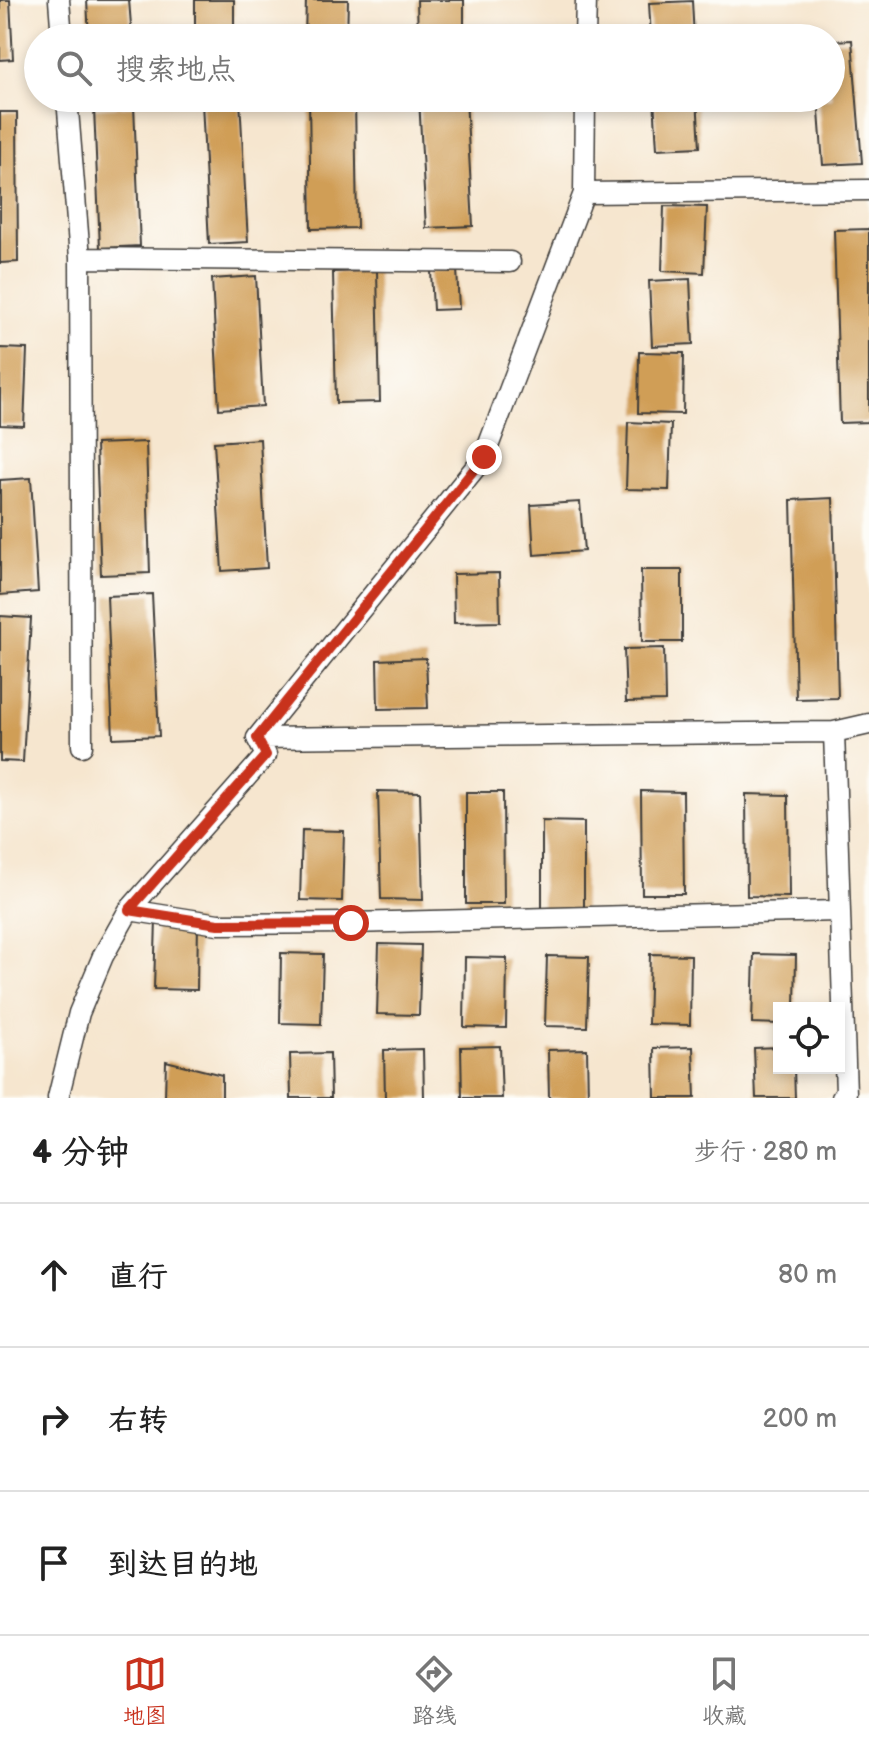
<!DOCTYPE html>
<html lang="zh">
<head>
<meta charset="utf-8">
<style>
	:root { --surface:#fff; --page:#f6f6f6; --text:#222; --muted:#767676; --line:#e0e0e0; --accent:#c8321e }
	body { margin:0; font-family:"Balsamiq Sans","LXGW WenKai TC",sans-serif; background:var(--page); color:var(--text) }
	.controls { position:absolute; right:24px; bottom:24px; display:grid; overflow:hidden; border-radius:0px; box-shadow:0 4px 12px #0003 }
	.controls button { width:72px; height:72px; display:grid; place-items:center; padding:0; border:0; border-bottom:2px solid var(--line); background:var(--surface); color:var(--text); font:40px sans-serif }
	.stop { position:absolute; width:24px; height:24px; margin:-18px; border:6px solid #c8321e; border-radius:50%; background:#fff }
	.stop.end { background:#c8321e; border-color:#fff; box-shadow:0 2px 8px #0008 }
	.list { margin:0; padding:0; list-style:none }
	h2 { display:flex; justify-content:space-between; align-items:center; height:104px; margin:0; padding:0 32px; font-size:34px }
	h2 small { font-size:26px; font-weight:400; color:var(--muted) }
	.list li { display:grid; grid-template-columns:52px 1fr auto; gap:24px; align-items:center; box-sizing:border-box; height:144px; padding:0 32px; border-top:2px solid var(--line) }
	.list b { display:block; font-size:30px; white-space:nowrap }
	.list em { font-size:26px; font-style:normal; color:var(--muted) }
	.icon { flex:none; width:44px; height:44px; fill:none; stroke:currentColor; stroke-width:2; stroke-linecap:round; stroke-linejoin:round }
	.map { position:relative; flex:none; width:869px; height:1098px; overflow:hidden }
	.search { position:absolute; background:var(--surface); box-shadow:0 4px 12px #0003; left:24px; right:24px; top:24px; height:88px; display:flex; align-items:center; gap:20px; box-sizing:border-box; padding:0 28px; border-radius:44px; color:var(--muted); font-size:30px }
	.sheet { height:536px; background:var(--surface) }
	nav { display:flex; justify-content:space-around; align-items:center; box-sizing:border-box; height:112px; border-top:2px solid var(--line); background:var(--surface); font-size:22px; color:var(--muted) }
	nav a { display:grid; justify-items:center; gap:4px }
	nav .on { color:var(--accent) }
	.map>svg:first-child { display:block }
	.building { fill:#d09e56 }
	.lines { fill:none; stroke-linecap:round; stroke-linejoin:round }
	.minor-casing { stroke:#3d3a37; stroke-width:23 }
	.minor { stroke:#fff; stroke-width:20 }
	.route { stroke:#c8321e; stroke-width:10 }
</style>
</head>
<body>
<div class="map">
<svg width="869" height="1098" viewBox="0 0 869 1098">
	<rect width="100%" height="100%" fill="#fdfcf7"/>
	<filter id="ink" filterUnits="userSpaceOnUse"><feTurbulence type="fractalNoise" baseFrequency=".0125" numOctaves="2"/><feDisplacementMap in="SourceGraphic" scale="16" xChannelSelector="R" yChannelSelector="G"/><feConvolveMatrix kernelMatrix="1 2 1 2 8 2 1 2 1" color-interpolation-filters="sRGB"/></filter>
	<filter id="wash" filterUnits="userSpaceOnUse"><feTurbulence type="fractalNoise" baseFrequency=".006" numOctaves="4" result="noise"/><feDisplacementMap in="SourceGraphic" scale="32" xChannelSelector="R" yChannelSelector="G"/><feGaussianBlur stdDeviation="1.8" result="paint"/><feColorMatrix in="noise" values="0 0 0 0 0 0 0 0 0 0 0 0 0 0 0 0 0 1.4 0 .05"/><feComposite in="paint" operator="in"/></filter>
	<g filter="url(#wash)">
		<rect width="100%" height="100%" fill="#f6e6cf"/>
		<g id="blocks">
			<path class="building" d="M0 0H10L13 59 0 60Z
				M87 0H129L132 38H89Z
				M195 0H234V38H195Z
				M306 0H348L347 38H305Z
				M417 0H464V38H418Z
				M692 1 694 38H651L649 3Z
				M852 40 862 163 823 165 818 98H831V41Z
				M309 98H355L357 228 311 229Z
				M419 98H466L473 226 426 228Z
				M654 98H697L700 147 657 149Z
				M240 100 248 242 209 244 202 102Z
				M134 106 140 246 100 248 94 108Z
				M0 112H17L18 262 0 263Z
				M664 206 707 207 704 273 662 271Z
				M869 229V422L840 423 834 230Z
				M457 269 459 309 433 310 431 271Z
				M377 271 380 402 336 403 333 272Z
				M256 276 263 406 219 409 212 279Z
				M690 279 693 344 652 346 649 281Z
				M0 348 27 349 24 426 0 425Z
				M639 352 684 353 683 414 638 413Z
				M628 422 671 424 669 490 626 489Z
				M260 439 267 568 222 571 214 442Z
				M146 442 150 573 101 575 96 444Z
				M31 478 38 592 0 595V480Z
				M833 498 838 698 796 699 791 500Z
				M580 502 584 551 534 555 531 505Z
				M641 570H682V642H642Z
				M499 573 500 622 454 623 453 574Z
				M152 594 159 736 113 738 107 596Z
				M0 616 31 618 23 762 0 761Z
				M664 648 665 701 626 702 624 649Z
				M426 658 428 708 378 709 377 660Z
				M378 791 420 792 423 900 381 899Z
				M641 791 683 792 684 894H642Z
				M466 792H503L504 904H466Z
				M746 794 788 795 789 897 747 896Z
				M542 821 584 822V911L542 909Z
				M302 830 344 831 342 901 300 900Z
				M156 919 198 920 197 990 154 989Z
				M379 944 421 945 419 1015 377 1014Z
				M281 953 323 954 321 1024 280 1023Z
				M650 954 691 955 690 1025 648 1024Z
				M754 954 796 955 795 1008H779V1024L752 1023Z
				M547 956 589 957 587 1027 545 1026Z
				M465 957 507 958 506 1028 464 1027Z
				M500 1046 502 1098H462L461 1047Z
				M693 1047 695 1098H655L654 1048Z
				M779 1047V1068H794L795 1098H756L754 1048Z
				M423 1049 424 1098H385L384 1050Z
				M587 1049 588 1098H549L548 1050Z
				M330 1053 331 1098H291L290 1054Z
				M166 1061 222 1075V1098H165Z"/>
		</g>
	</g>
	<g filter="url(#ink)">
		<use href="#blocks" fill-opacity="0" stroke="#3d3a37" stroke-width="2"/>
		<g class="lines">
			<g class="minor-casing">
				<path id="minor" d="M59 0 62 38
					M585 38 586 0
					M67 98 80 258 82 746
					M584 193 869 190
					M80 258 510 262
					M834 732 846 1093 842 1098
					M257 738 834 732 869 724
					M129 910 218 924 351 923 839 911
					M58 1098 79 1013 103 956 129 910 266 755 257 738 484 457 584 193 585 98"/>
			</g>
			<use href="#minor" class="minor"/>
		</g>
	</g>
	<g class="lines" filter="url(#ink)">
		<path class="route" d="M351 923 218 924 129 910 266 755 257 738 484 457"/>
	</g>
</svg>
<div class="controls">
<button><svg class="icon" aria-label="locate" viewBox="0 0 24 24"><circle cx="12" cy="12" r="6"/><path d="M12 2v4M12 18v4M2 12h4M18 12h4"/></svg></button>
</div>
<div class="stop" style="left:351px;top:923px"></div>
<div class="stop end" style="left:484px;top:457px"></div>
<div class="search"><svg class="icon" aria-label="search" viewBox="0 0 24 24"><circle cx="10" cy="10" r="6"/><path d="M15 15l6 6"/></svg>搜索地点</div>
</div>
<section class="sheet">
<h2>4 分钟<small>步行 · 280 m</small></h2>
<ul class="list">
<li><svg class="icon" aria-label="ahead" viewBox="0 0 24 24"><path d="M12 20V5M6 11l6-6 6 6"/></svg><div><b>直行</b></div><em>80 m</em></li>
<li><svg class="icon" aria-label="right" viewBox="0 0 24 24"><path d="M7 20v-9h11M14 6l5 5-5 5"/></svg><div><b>右转</b></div><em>200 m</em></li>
<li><svg class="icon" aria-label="arrive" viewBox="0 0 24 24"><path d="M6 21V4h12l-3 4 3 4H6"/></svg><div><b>到达目的地</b></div></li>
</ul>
</section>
<nav>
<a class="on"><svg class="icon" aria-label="map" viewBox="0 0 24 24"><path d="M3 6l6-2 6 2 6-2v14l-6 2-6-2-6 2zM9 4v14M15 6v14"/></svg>地图</a>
<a><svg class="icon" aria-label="directions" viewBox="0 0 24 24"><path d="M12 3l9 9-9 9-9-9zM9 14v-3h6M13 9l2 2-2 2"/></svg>路线</a>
<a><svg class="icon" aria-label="saved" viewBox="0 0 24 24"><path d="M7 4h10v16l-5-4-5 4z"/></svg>收藏</a>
</nav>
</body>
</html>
